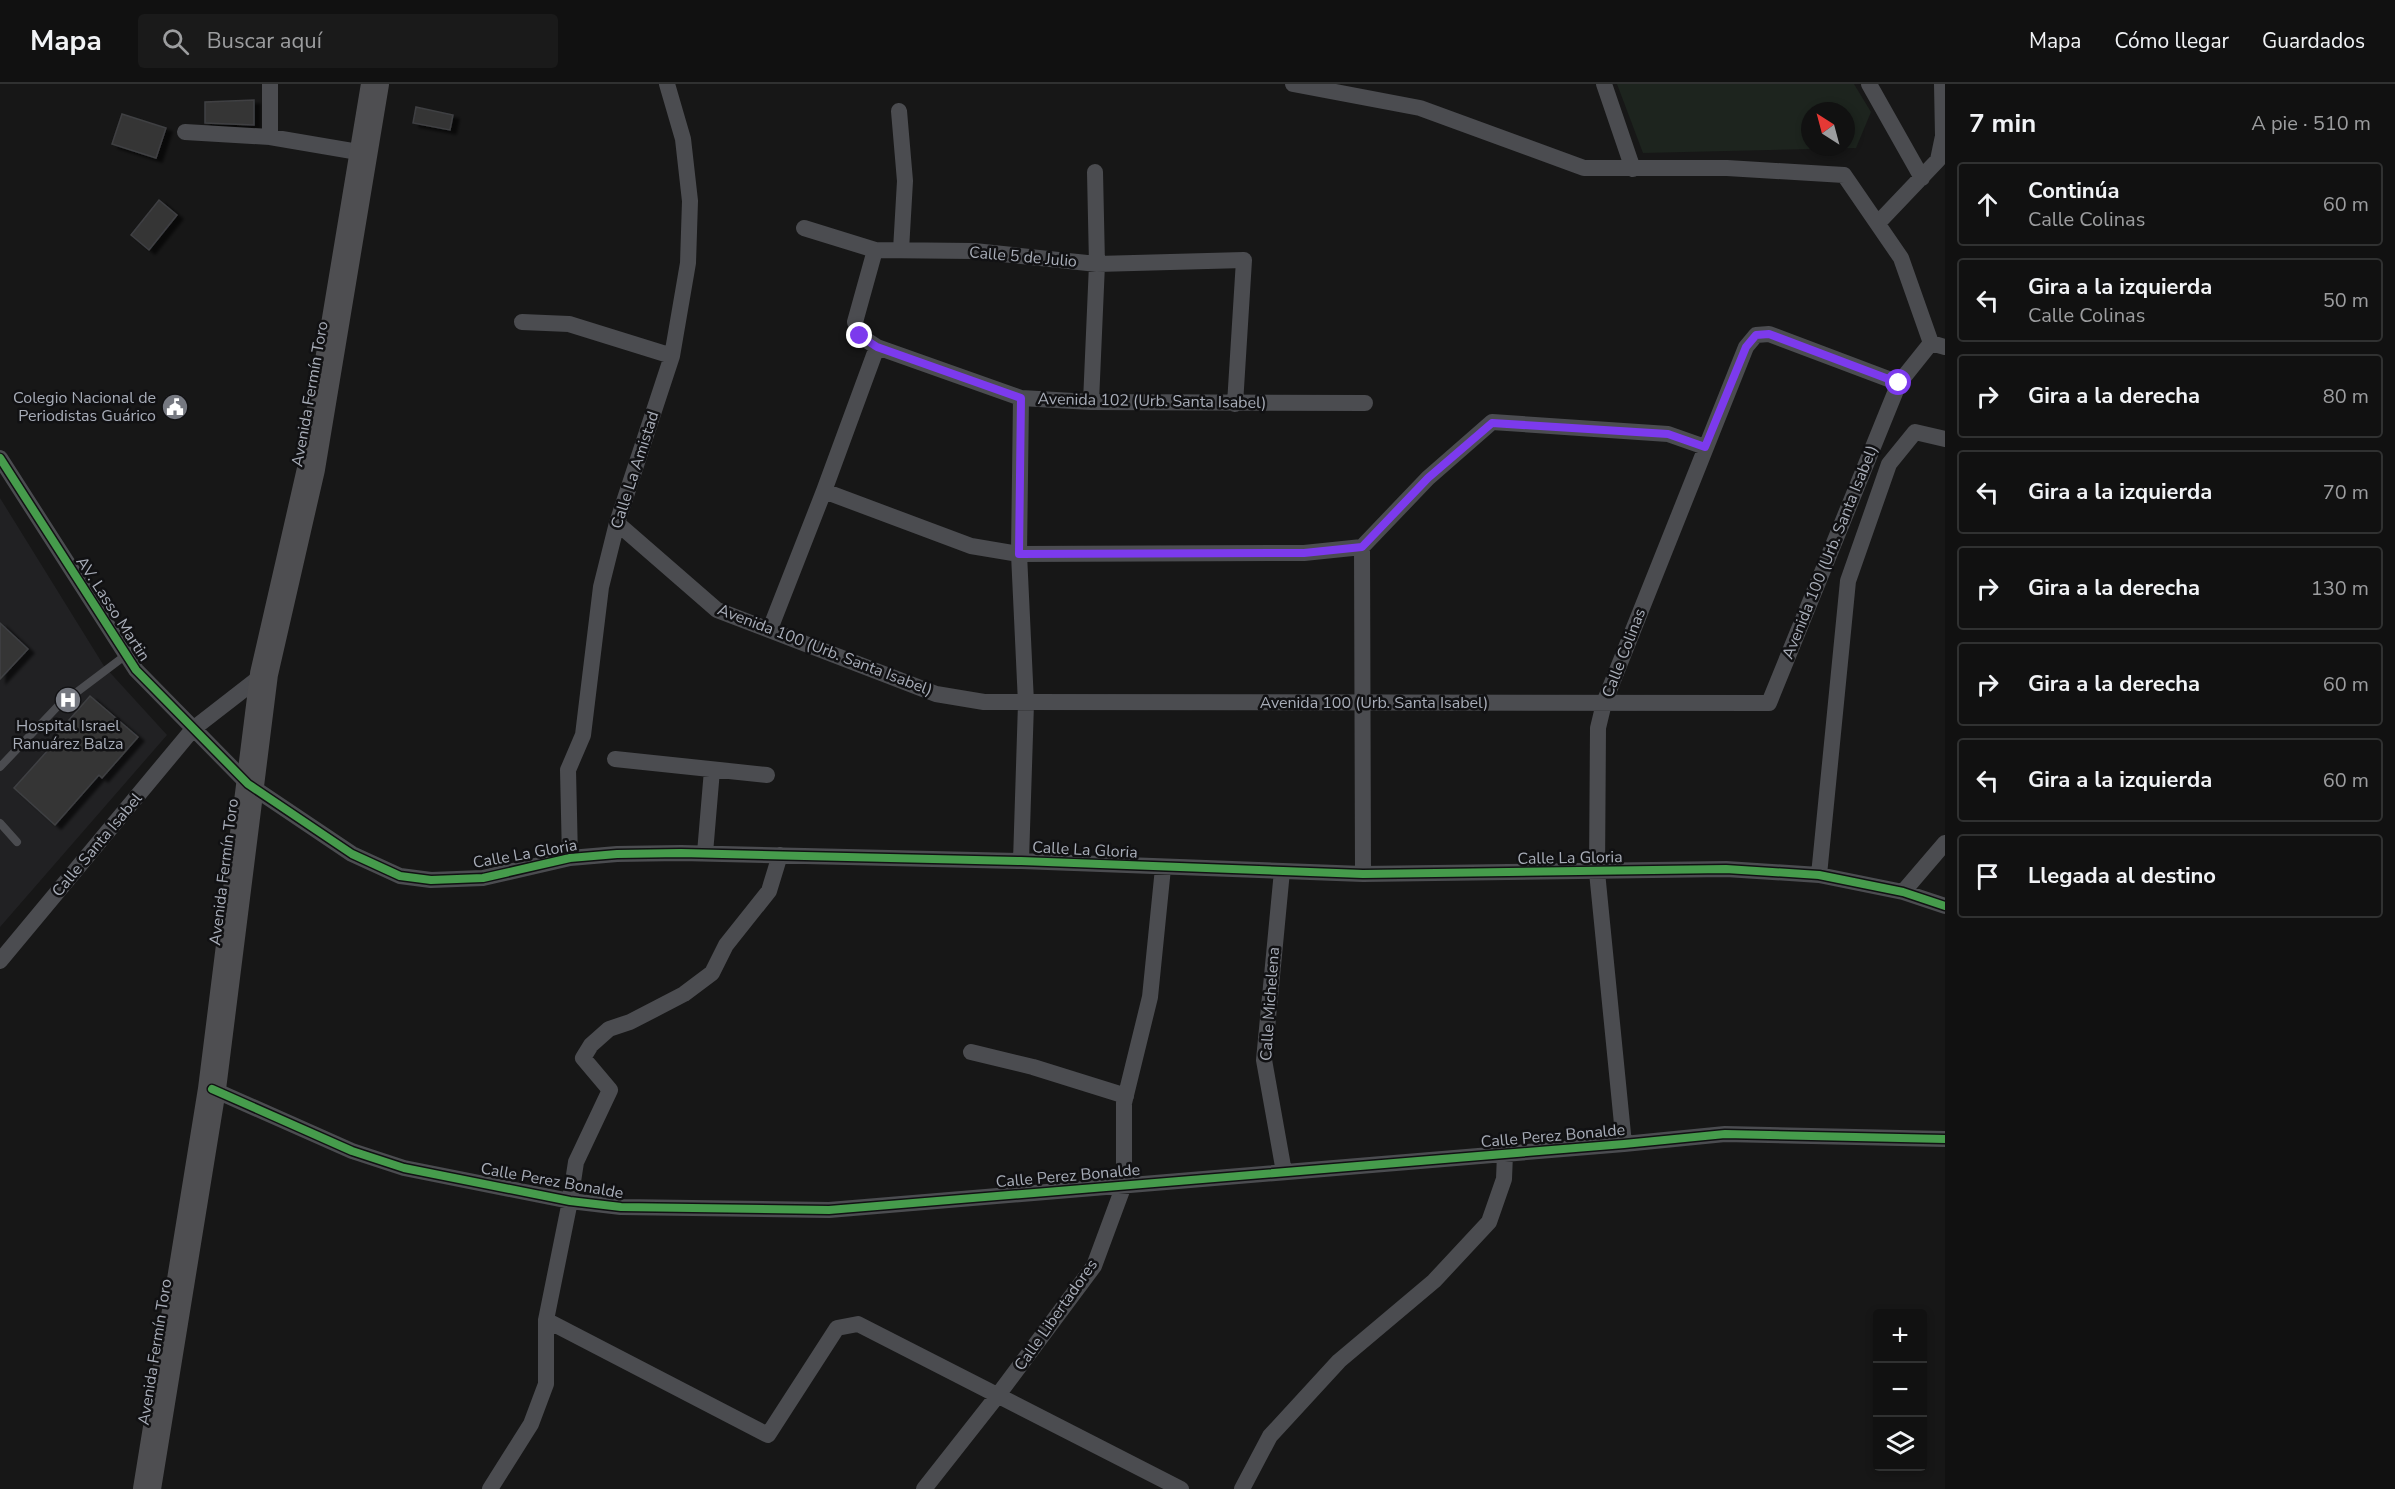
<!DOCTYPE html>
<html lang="es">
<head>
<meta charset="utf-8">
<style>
	:root { --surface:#111; --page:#1a1a1a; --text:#f1f3f6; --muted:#9c9d9f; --line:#303131 }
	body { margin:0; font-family:"Nunito Sans",sans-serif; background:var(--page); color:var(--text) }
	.controls { position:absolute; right:18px; bottom:18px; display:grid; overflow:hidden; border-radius:6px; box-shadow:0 3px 9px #0003 }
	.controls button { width:54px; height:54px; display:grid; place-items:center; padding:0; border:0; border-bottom:2px solid var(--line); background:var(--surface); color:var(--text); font:30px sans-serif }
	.compass { position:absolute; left:1801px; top:18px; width:54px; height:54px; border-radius:50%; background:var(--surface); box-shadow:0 3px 9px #0003; rotate:324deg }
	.stop { position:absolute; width:18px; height:18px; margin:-14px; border:4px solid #7c3aed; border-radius:50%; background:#fff }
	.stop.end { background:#7c3aed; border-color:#fff; box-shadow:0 2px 6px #0008 }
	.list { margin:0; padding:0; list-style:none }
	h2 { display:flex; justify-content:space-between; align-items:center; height:78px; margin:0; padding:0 24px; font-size:26px }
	h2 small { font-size:20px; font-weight:400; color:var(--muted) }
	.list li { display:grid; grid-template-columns:39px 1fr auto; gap:18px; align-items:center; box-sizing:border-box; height:84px; margin:0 12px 12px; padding:0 12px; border:2px solid var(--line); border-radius:6px }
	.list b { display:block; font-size:22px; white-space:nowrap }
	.list p { margin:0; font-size:20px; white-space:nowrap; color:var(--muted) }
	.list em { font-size:20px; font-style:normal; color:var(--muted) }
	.icon { flex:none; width:33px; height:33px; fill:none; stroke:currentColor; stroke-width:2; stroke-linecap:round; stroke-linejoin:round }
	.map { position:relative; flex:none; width:1945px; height:1405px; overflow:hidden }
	header { display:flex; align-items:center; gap:36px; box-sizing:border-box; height:84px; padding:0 30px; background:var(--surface); border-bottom:2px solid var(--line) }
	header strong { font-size:28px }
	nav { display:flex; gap:33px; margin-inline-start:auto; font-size:21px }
	.search { width:420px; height:54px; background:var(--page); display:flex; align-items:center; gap:15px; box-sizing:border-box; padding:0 21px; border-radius:6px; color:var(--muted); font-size:22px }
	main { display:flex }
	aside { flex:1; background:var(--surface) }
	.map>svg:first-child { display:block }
	.built { fill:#212123 }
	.green { fill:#1d241e; fill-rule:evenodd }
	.building { fill:#353536; stroke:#3f4043; stroke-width:1.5; filter:url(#shadow) }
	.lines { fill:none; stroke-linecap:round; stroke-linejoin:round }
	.lane { stroke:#4b4c50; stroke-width:8 }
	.street { stroke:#4b4c50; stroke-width:16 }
	.highway { stroke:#4e4e51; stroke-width:28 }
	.cycleway-casing { stroke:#111113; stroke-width:11 }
	.cycleway { stroke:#469c4c; stroke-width:8 }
	.route { stroke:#7c3aed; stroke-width:8 }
	.labels { text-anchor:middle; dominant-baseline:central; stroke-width:5; stroke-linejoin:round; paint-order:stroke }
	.street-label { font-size:16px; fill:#a8adb8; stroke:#111113 }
	.poi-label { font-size:16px; fill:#a8adb8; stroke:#111113; text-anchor:end }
</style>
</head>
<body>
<header>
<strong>Mapa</strong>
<div class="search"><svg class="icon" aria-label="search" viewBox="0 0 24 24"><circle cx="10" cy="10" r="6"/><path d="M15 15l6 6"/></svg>Buscar aquí</div>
<nav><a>Mapa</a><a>Cómo llegar</a><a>Guardados</a></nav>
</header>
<main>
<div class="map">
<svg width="1945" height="1405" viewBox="0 0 1945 1405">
	<defs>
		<filter id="shadow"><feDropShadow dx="6" dy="4" stdDeviation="1.5" flood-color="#0009"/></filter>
	</defs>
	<rect width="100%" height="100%" fill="#171717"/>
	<path class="built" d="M0 414 104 582 167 651 0 843Z"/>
	<path class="green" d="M1617 0H1854L1871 28 1856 64 1643 69ZM1810 27H1846V63H1810Z"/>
	<path class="building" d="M254 16V41L205 39V18Z
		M416 23 453 31 450 46 413 39Z
		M122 30 166 44 156 74 112 60Z
		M159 116 177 131 149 166 131 151Z
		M0 539 28 565 0 595Z
		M90 612 138 653 102 694 99 691 55 741 14 704 58 655 55 652Z"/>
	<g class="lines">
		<path class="lane" d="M0 683 57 623 126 571
			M0 739 17 758"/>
		<path class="street" d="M270 0V53
			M1293 0 1420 24 1584 84H1727L1844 91 1901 174 1931 259
			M1604 0 1633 85
			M1869 0 1922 94
			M899 27 905 97 901 166
			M185 48 270 53 364 69
			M1878 139 1938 76 1943 52 1942 0
			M804 144 875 166 974 167 1097 180 1244 176 1235 320
			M875 166 855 238 860 252 877 263 1021 314 1091 318 1365 319
			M522 238 569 240 672 272
			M1091 318 1097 180 1095 88
			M0 374 136 586 248 700 352 770 400 792 431 796 483 794 570 774 617 770 681 769 1021 777 1363 790 1726 785 1819 791 1903 808 1945 822
			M824 407 971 462 1019 470 1304 469 1362 463
			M617 439 717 526 936 610 984 618 1769 619 1899 299 1931 259 1945 263
			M1362 463 1428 394 1492 338 1668 350 1705 363
			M1362 463 1363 790
			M770 545 824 407 877 263
			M615 675 767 691
			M705 769 712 686
			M570 774 568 686 583 651 601 503 617 439 672 272 688 179 690 117 683 55 667 0
			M1021 777 1026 619 1019 470 1021 314
			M1282 787 1264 976 1284 1088
			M1819 791 1848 497 1889 380 1915 348 1945 355
			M1903 808 1945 759
			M0 877 193 645 264 590
			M971 968 1033 983 1126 1012
			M212 1005 352 1067 404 1084 570 1117 621 1123 829 1126 1624 1060 1725 1050 1945 1055
			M1624 1060 1597 788 1598 644 1604 619 1746 263 1756 251 1769 250 1899 299
			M546 1236 768 1351 837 1244 858 1240 1181 1405
			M490 1405 531 1340 546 1300V1236L570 1117 576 1078 610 1006 583 974 591 961 609 945 630 938 684 910 712 889 726 861 769 807 780 771
			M924 1405 998 1311 1094 1182 1124 1101V1019L1150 913 1163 784
			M1242 1405 1270 1352 1339 1277 1434 1197 1489 1138 1504 1095 1505 1070"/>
		<path class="highway" d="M147 1405 212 1005 264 590 311 385 375 0"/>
		<g class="cycleway-casing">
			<path id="cycleway" d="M0 374 136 586 248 700 352 770 400 792 431 796 483 794 570 774 617 770 681 769 1021 777 1363 790 1726 785 1819 791 1903 808 1945 822
				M212 1005 352 1067 404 1084 570 1117 621 1123 829 1126 1624 1060 1725 1050 1945 1055"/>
		</g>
		<use href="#cycleway" class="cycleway"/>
	</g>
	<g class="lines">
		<path class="route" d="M860 252 877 263 1021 314 1019 470 1304 469 1362 463 1428 394 1492 339 1668 350 1705 363 1746 263 1756 251 1769 250 1899 299"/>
	</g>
	<defs>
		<g id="civic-disc" transform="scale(1.35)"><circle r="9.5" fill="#757880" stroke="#111113"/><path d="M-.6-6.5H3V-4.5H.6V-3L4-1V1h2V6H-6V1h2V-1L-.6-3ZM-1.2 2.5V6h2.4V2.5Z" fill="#fff"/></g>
		<g id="hospital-disc" transform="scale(1.35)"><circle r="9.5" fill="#757880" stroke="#111113"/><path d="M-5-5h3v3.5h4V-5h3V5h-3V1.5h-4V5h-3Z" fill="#fff"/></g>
	</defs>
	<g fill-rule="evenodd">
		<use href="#civic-disc" x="175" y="323"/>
		<use href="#hospital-disc" x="68" y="616"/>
	</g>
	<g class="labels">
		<g class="street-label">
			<text transform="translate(1023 173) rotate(5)">Calle 5 de Julio</text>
			<text transform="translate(310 310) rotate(-80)">Avenida Fermín Toro</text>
			<text transform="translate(1152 317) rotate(1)">Avenida 102 (Urb. Santa Isabel)</text>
			<text transform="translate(635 386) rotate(-72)">Calle La Amistad</text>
			<text transform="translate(1830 468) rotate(-68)">Avenida 100 (Urb. Santa Isabel)</text>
			<text transform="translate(113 525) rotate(57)">AV. Lasso Martin</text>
			<text transform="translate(825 566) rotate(21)">Avenida 100 (Urb. Santa Isabel)</text>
			<text transform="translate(1624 569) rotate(-69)">Calle Colinas</text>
			<text x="1374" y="619">Avenida 100 (Urb. Santa Isabel)</text>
			<text transform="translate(97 761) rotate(-50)">Calle Santa Isabel</text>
			<text transform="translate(1085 766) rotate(3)">Calle La Gloria</text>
			<text transform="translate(525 770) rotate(-10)">Calle La Gloria</text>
			<text transform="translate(1570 774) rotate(-1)">Calle La Gloria</text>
			<text transform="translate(224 788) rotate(-83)">Avenida Fermín Toro</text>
			<text transform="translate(1270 920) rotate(-86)">Calle Michelena</text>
			<text transform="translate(1553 1052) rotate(-5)">Calle Perez Bonalde</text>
			<text transform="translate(1068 1092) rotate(-5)">Calle Perez Bonalde</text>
			<text transform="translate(552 1097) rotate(10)">Calle Perez Bonalde</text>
			<text transform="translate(1056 1231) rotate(-55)">Calle Libertadores</text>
			<text transform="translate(155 1268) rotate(-81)">Avenida Fermín Toro</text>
		</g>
		<g class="poi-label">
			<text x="156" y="314">Colegio Nacional de<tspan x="156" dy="18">Periodistas Guárico</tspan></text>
			<text x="68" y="642" text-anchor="middle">Hospital Israel<tspan x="68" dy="18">Ranuárez Balza</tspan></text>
		</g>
	</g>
</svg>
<div class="controls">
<button>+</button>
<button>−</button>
<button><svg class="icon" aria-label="layers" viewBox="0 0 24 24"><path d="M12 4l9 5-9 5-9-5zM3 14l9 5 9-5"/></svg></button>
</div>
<svg class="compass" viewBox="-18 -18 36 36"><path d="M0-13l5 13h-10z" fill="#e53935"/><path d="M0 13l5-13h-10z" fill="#9c9d9f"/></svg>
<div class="stop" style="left:1899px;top:299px"></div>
<div class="stop end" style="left:860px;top:252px"></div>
</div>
<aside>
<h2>7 min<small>A pie · 510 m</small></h2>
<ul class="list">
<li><svg class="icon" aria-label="ahead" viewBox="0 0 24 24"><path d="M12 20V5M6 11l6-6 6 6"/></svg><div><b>Continúa</b><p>Calle Colinas</p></div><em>60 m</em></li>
<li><svg class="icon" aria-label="left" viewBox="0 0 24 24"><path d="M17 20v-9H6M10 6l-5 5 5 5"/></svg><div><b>Gira a la izquierda</b><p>Calle Colinas</p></div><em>50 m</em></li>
<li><svg class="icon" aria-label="right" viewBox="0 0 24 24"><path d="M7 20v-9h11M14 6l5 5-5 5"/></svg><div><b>Gira a la derecha</b></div><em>80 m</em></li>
<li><svg class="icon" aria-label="left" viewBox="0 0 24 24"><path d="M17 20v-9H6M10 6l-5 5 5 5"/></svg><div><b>Gira a la izquierda</b></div><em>70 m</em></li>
<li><svg class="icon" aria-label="right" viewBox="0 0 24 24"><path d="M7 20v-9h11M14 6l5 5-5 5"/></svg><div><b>Gira a la derecha</b></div><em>130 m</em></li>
<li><svg class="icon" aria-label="right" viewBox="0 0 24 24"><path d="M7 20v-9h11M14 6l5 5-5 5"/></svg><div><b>Gira a la derecha</b></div><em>60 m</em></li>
<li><svg class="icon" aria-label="left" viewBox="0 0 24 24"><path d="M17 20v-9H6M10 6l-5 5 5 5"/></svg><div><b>Gira a la izquierda</b></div><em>60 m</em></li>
<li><svg class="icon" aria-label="arrive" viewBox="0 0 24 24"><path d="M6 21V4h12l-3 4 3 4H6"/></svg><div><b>Llegada al destino</b></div></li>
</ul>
</aside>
</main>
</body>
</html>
